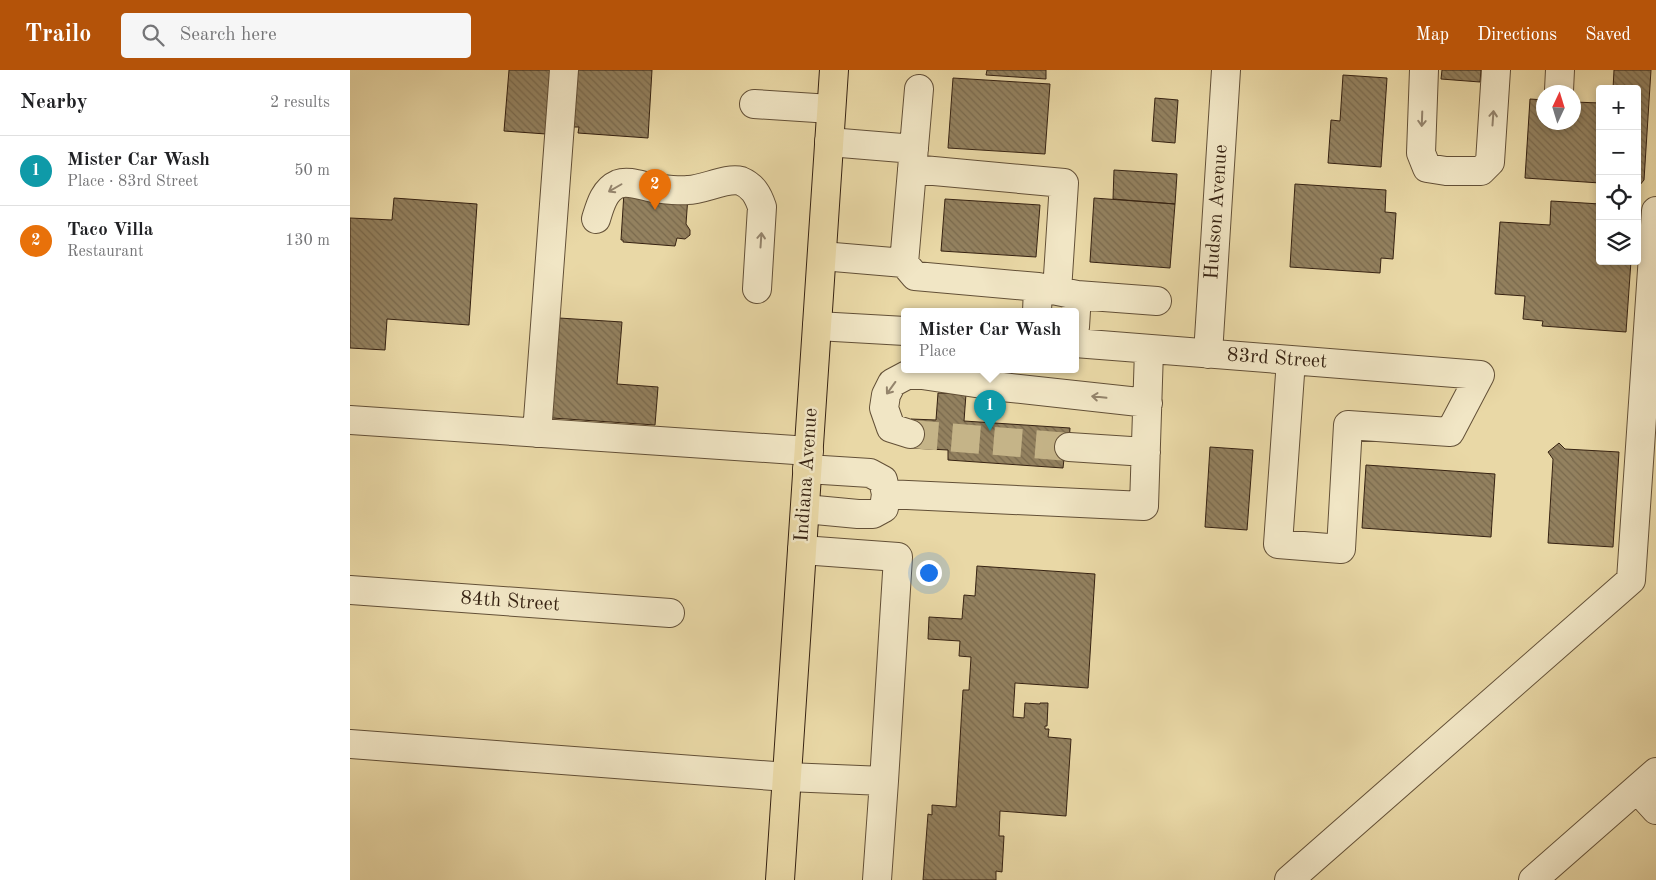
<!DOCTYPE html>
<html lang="en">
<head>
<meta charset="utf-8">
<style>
	:root { --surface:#fff; --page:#f6f6f6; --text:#202124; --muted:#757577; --line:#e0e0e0; --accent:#b45309 }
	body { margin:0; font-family:"Old Standard TT",serif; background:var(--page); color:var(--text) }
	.controls { position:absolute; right:15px; top:15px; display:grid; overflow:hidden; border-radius:5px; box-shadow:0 2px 8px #0003 }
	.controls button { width:45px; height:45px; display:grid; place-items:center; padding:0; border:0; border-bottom:1px solid var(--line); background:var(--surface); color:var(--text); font:25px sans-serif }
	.compass { position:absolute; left:1186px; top:15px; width:45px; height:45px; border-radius:50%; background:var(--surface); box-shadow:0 2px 8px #0003; rotate:4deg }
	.you { position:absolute; left:578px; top:502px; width:18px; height:18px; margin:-12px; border:4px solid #fff; border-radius:50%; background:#1a73e8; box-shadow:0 0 0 8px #1a73e833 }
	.badge { display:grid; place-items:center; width:32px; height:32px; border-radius:50%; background:var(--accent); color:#fff; font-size:16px; font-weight:700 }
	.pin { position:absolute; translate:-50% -41px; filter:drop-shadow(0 1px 2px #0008) }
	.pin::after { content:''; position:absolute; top:26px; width:18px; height:15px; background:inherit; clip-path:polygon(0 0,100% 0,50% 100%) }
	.popup { position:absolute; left:551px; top:238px; width:178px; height:65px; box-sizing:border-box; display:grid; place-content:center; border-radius:5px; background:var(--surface); filter:drop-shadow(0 1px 4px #0005); font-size:16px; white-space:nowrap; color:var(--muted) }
	.popup b { font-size:19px; color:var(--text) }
	.popup::after { content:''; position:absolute; left:50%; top:100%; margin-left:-10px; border:10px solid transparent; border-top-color:var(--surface) }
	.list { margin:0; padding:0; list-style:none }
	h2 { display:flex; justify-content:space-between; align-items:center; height:65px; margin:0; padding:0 20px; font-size:21px }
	h2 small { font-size:16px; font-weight:400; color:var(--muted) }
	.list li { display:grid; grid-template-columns:32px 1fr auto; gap:15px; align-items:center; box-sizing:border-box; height:70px; padding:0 20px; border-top:1px solid var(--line) }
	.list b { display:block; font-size:19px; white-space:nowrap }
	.list p { margin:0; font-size:16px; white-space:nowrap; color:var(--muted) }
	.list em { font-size:16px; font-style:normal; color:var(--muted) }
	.icon { flex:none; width:28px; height:28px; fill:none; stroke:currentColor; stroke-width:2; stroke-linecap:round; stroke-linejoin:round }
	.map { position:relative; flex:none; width:1306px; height:810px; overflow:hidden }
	header { display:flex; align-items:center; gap:30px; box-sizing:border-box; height:70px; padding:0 25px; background:var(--accent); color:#fff }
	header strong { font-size:24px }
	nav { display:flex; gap:28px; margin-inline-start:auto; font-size:18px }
	.search { width:350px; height:45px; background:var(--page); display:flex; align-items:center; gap:12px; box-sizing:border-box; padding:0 18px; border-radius:5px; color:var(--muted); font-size:19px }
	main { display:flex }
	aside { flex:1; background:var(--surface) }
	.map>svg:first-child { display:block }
	.building { fill:url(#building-back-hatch); stroke:#362212 }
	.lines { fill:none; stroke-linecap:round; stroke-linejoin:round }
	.minor-tunnel { stroke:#c5b488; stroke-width:28; stroke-dasharray:28 14; stroke-linecap:butt }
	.minor-casing { stroke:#635037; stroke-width:30 }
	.major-casing { stroke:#362212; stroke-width:30 }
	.minor { stroke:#f1e6c5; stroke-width:28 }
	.major { stroke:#e9d8a6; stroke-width:28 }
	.oneway { stroke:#94846c }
	.labels { text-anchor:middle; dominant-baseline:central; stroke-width:5; stroke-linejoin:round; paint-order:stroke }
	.street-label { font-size:20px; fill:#362212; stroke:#f1e6c5 }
</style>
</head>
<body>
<header>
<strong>Trailo</strong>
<div class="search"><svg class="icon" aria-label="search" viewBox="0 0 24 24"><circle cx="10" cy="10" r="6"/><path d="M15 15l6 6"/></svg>Search here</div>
<nav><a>Map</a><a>Directions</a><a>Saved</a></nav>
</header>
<main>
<aside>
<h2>Nearby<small>2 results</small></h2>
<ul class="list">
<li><span class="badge" style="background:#0f9aa8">1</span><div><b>Mister Car Wash</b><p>Place · 83rd Street</p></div><em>50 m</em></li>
<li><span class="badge" style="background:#e8710a">2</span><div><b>Taco Villa</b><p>Restaurant</p></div><em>130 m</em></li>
</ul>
</aside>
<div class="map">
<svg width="1306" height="810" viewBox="0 0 1306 810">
	<defs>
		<pattern id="building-back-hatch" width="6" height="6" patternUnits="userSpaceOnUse" patternTransform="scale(1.25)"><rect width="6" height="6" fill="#93815f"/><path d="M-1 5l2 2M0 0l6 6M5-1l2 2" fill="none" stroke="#79694d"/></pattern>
	</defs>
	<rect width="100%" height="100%" fill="#e9d8a6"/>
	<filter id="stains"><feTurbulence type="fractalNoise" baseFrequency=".004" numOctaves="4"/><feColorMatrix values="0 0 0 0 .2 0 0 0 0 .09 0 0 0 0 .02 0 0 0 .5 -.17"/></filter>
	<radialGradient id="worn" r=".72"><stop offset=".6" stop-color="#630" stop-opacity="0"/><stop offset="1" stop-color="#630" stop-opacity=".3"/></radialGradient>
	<path class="building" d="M159 0H200L196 64 154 61Z
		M226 0H302L298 68 228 63 229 57H223Z
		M637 0H696V9L636 5Z
		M1092 0H1131L1130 12 1091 9Z
		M1264 0H1301L1294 110 1289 116H1287V19H1263Z
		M993 5 1037 8 1031 97 978 93 981 50 990 51Z
		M603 8 700 14 695 84 598 78Z
		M805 28 828 30 825 73 802 71Z
		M1180 29 1194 30V52H1224V32L1250 33V113L1175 108Z
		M764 100 827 104 825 134 763 129Z
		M945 114 1036 120 1035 142 1046 143 1043 189 1031 188 1030 203 940 197Z
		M274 122 338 126 336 154 340 160V165L335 169 327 168 325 176 273 172V170H271Z
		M44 128 127 134 119 255 37 249 35 280 0 278V148L42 150Z
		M744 128 825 134 820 198 740 192Z
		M595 129 690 135 686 187 591 181Z
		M1201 131 1250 134V191H1281L1276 262 1192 256 1193 251 1173 249 1175 226 1145 224 1150 152 1200 155Z
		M209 248 272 252 267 314 308 317 305 355 202 348Z
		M588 323 616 324 614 351 720 358 718 389H714L713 398 598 390V380L560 378 561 349 586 350Z
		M1209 373 1215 379 1269 382 1263 477 1198 473 1203 389 1198 382Z
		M860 377 903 380 897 460 855 457Z
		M1016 395 1145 404 1141 467 1012 458Z
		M627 496 745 504 738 618 665 613 663 647 674 648 675 633 690 634V633H698L697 656H695V659H699L698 667 721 669 716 746 650 741 649 766H654L652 802 646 801V810H573L578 744 582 745V735L606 737 613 620H619L621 587 609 586 610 571 578 569 579 547 612 549 614 525 625 526Z"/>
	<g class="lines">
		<path class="minor-tunnel" d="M560 364 719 377"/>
		<g class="minor-casing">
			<path id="minor" d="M1074 0 1071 83 1077 98 1096 101H1131L1140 92 1146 0
				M1209 20 1210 0
				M404 34 481 39
				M479 72 564 79
				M562 99 714 113 707 221
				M246 149C250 136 254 120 268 114 279 110 292 116 303 118 314 119 326 121 338 120 353 120 377 107 391 111 403 116 408 125 412 137L407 219
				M472 186 554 193 569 19
				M554 193 565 206 688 217 727 225 807 231
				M687 242 688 217
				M467 256 555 261
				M725 257 727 225
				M725 273 1130 305 1100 362 998 355 991 479 928 474 941 290
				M858 284 876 0
				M0 350 459 381
				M187 363 214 0
				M560 364 541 358 534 338 536 325 542 313 557 305H572L652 317 798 333
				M719 377 796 382
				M457 399 520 403 533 410 536 424 794 436 799 280
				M455 439 508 444H523L534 438 536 424
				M0 520 320 543
				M0 674 437 707 534 711 548 487 452 480
				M1287 719 1306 740
				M527 810 534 711
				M939 810 1281 510 1306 141
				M1183 810 1306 702"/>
		</g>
		<g class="major-casing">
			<path id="major" d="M430 810 484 0"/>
		</g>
		<use href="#minor" class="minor"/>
		<use href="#major" class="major"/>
	</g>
	<defs><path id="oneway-shaft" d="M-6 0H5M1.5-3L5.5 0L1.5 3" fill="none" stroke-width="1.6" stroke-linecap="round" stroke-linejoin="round" transform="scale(1.25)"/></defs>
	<g class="oneway">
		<use href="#oneway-shaft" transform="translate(1143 48) rotate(-86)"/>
		<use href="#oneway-shaft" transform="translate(1072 49) rotate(92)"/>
		<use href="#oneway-shaft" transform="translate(265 118) rotate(150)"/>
		<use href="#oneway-shaft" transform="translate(411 170) rotate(-86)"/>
		<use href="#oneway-shaft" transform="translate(541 318) rotate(126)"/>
		<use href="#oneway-shaft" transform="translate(749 327) rotate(-174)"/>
	</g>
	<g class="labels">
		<g class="street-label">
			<text transform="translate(867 142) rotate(-86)">Hudson Avenue</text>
			<text transform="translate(927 289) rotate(4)">83rd Street</text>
			<text transform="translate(457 405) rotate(-86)">Indiana Avenue</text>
			<text transform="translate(160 532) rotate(4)">84th Street</text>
		</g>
	</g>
	<rect width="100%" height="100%" filter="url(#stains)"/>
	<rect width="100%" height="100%" fill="url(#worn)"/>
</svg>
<div class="controls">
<button>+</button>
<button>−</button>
<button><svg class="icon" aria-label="locate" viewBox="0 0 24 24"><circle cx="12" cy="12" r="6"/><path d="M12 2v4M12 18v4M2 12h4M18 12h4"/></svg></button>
<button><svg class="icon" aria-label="layers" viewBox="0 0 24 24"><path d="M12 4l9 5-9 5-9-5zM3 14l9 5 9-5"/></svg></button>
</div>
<svg class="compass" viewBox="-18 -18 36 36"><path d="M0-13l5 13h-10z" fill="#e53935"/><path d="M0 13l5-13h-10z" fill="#757577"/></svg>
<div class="you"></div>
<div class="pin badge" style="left:640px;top:361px;background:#0f9aa8">1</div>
<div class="popup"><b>Mister Car Wash</b>Place</div>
<div class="pin badge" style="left:305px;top:140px;background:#e8710a">2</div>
</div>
</main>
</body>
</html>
